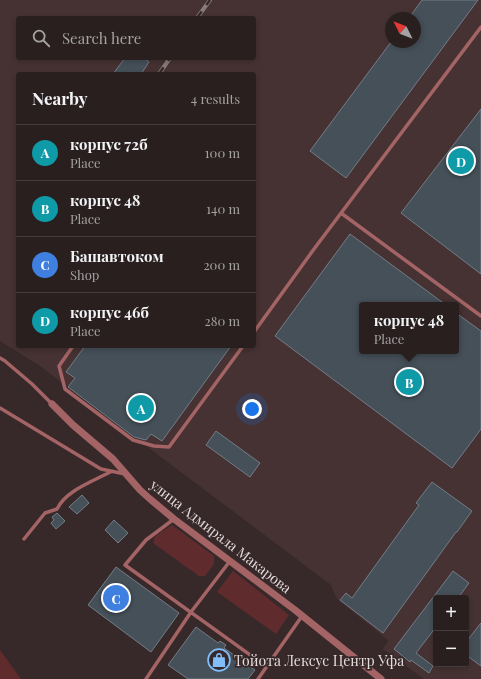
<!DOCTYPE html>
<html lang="en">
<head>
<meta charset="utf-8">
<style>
	:root { --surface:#291f1f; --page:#352c2c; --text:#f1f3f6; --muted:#a5a2a4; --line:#453d3d; --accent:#80bdfa }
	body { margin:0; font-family:"Playfair Display",serif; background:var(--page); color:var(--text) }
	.controls { position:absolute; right:12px; bottom:12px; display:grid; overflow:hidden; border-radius:4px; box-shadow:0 2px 6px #0003 }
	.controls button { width:36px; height:36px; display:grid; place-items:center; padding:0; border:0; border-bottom:1px solid var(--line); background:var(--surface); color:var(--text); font:20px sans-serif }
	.compass { position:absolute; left:385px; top:12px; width:36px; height:36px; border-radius:50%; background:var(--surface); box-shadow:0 2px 6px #0003; rotate:312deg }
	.you { position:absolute; left:252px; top:409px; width:14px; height:14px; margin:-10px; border:3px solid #fff; border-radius:50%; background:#1a73e8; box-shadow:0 0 0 6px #1a73e833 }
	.badge { display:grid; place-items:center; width:26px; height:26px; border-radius:50%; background:var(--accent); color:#fff; font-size:13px; font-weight:700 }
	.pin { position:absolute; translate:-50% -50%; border:2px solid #fff; box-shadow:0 1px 4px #0006 }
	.popup { position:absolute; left:359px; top:302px; width:100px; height:52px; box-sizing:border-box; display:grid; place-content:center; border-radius:4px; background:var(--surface); filter:drop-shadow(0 1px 3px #0005); font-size:13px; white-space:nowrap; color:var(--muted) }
	.popup b { font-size:15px; color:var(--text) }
	.popup::after { content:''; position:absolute; left:50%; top:100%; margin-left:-8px; border:8px solid transparent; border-top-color:var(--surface) }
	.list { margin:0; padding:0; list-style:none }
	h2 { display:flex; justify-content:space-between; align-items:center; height:52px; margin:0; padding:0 16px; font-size:17px }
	h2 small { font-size:13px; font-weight:400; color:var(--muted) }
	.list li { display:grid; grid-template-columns:26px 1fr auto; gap:12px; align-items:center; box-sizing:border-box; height:56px; padding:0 16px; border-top:1px solid var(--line) }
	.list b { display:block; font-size:15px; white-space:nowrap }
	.list p { margin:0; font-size:13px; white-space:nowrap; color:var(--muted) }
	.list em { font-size:13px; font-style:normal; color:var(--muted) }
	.icon { flex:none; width:22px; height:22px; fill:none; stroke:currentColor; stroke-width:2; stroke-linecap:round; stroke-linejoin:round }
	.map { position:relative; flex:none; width:481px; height:679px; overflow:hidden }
	.search { position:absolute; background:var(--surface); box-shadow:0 2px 6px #0003; left:16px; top:16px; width:240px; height:44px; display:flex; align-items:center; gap:10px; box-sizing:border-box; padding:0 14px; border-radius:4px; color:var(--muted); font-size:15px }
	.panel { position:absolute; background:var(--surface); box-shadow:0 2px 6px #0003; left:16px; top:72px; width:240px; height:276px; border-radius:4px }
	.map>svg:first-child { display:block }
	.built { fill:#463232; fill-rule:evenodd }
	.green { fill:#602b2d }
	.building { fill:#465059; stroke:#737d88 }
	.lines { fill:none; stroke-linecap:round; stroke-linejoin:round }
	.lane { stroke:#a46364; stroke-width:3.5 }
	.street { stroke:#a46364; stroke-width:7 }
	.rail-casing { stroke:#877b7b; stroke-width:4 }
	.rail { stroke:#372929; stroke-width:2.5; stroke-dasharray:8; stroke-linecap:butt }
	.labels { text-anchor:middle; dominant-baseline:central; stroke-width:3.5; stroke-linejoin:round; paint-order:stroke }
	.street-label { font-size:14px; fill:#e5dcdc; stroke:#372929 }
	.poi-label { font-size:14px; fill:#e5dcdc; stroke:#372929; text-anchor:start }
</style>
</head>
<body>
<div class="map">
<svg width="481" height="679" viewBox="0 0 481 679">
	<rect width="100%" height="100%" fill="#372929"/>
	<path class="built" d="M0 0H481V679H424L383 649 389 639 388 640 337 599 331 585 40 366 0 341ZM18 18H254V58H18ZM391 18H415V42H391ZM18 74H254V346H18ZM362 305H456V351H362ZM436 598H466V664H436Z"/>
	<path class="green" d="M172 525 214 556V564L205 576H199L153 543 155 536Z
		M233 571 289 615 276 634 217 592Z
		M0 650 21 679H0Z"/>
	<path class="building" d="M422 0H478L346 178 310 151 391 42H415V18H409Z
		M125 58H144L149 62 141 74H113Z
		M481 109V274L401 213Z
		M350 234 446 305H362V351H456V313L481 331V429L452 468 275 336Z
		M85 346H231L162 441 151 434 146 440 134 437 68 387 75 378 66 372Z
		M216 431 260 463 250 477 206 445Z
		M432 482 472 511 457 532H456L383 633 340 600 346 593 352 598 419 505 416 503Z
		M82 495 89 503 77 514 69 507Z
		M57 513 65 521 56 529 51 523 54 520 52 517Z
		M114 520 128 533 118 543 105 530Z
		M116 567 179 613 151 652 88 605Z
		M453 571 469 583 458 598 452 595 449 598H436V627L416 653 433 666 429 673 411 660 410 662 394 649Z
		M481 623V666L466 655V642Z
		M196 627 218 643 220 641 226 645 224 648 255 670 248 679H188L168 665Z"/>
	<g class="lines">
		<path class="lane" d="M341 213 481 316
			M254 332 314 249 481 27
			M73 346 59 366 65 389 133 440 154 446 169 447 243 346
			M0 358 5 361 32 384 52 404
			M0 408 101 469 125 474
			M174 519 146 540 125 565 267 667
			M24 539 45 513 57 509C66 490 94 481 112 471
			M146 679 191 612 230 561
			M258 679 302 616"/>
		<path class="street" d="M52 404 73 425 113 459 140 490 150 499 174 519 295 610 381 679"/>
		<g class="rail-casing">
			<path id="rail" d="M197 18 210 0
				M159 74 170 58"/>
		</g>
		<use href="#rail" class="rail"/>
	</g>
	<defs>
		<g id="shop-ring" transform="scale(1.15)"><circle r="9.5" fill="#372929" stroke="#80bdfa" stroke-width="1.5"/><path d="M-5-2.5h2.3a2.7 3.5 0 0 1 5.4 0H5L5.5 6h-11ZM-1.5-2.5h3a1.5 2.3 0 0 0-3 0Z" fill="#80bdfa"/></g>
	</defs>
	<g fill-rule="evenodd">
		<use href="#shop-ring" x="219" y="660"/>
	</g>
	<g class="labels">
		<g class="street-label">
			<text transform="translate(221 536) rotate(38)">улица Адмирала Макарова</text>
		</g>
		<g class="poi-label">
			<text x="234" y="660">Тойота Лексус Центр Уфа</text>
		</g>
	</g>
</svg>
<div class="controls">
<button>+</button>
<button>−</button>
</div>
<svg class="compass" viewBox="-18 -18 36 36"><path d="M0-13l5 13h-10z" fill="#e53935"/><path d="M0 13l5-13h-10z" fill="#a5a2a4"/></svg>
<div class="you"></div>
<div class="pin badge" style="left:141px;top:408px;background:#0f9aa8">A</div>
<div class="pin badge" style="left:409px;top:382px;background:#0f9aa8">B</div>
<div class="popup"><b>корпус 48</b>Place</div>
<div class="pin badge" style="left:116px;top:598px;background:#3f7fe0">C</div>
<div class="pin badge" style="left:461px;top:161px;background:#0f9aa8">D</div>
<div class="search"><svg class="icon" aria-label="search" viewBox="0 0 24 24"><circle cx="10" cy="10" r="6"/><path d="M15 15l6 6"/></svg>Search here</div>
<section class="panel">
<h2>Nearby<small>4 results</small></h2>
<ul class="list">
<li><span class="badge" style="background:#0f9aa8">A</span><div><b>корпус 72б</b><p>Place</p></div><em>100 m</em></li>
<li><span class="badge" style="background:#0f9aa8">B</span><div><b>корпус 48</b><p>Place</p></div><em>140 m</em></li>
<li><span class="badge" style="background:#3f7fe0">C</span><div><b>Башавтоком</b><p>Shop</p></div><em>200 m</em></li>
<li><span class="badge" style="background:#0f9aa8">D</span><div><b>корпус 46б</b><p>Place</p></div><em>280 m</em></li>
</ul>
</section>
</div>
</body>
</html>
